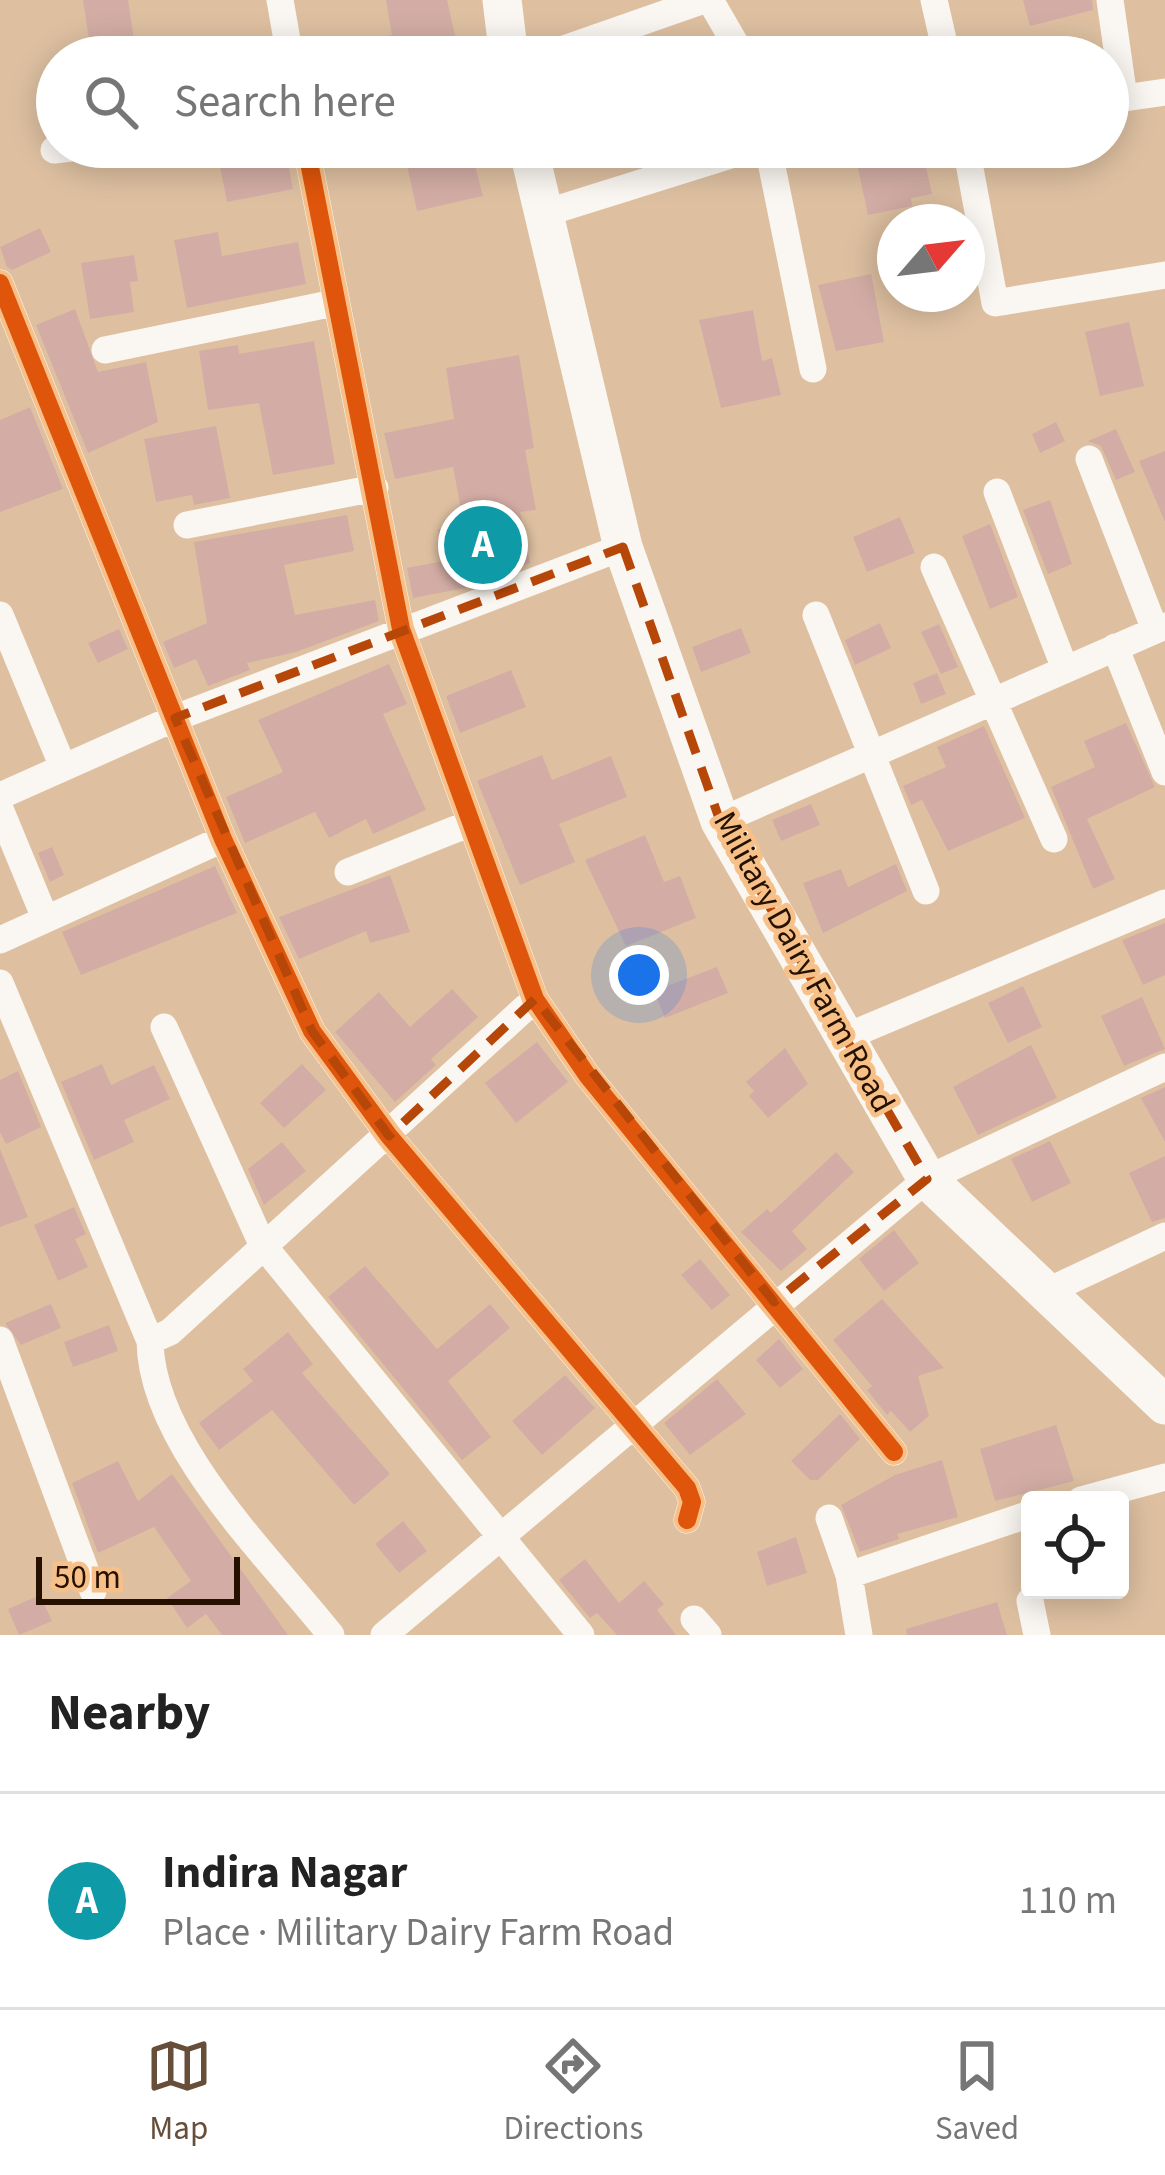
<!DOCTYPE html>
<html lang="en">
<head>
<meta charset="utf-8">
<style>
	:root { --surface:#fff; --page:#f2f2f2; --text:#222; --muted:#767676; --line:#e0e0e0; --accent:#664e38 }
	body { margin:0; font-family:"Source Sans 3",sans-serif; background:var(--page); color:var(--text) }
	.controls { position:absolute; right:36px; bottom:36px; display:grid; overflow:hidden; border-radius:12px; box-shadow:0 6px 30px #0003 }
	.controls button { width:108px; height:108px; display:grid; place-items:center; padding:0; border:0; border-bottom:3px solid var(--line); background:var(--surface); color:var(--text); font:60px sans-serif }
	.compass { position:absolute; left:877px; top:204px; width:108px; height:108px; border-radius:50%; background:var(--surface); box-shadow:0 6px 30px #0003; rotate:62deg }
	.scale { position:absolute; left:36px; bottom:30px; width:204px; box-sizing:border-box; padding-left:12px; border:6px solid #251100; border-top:0; font-size:33px; line-height:42px; white-space:nowrap; color:#251100; -webkit-text-stroke:9px #f7c088; paint-order:stroke }
	.you { position:absolute; left:639px; top:975px; width:42px; height:42px; margin:-30px; border:9px solid #fff; border-radius:50%; background:#1a73e8; box-shadow:0 0 0 18px #1a73e833 }
	.badge { display:grid; place-items:center; width:78px; height:78px; border-radius:50%; background:var(--accent); color:#fff; font-size:39px; font-weight:700 }
	.pin { position:absolute; translate:-50% -50%; border:6px solid #fff; box-shadow:0 3px 12px #0006 }
	.list { margin:0; padding:0; list-style:none }
	h2 { display:flex; justify-content:space-between; align-items:center; height:156px; margin:0; padding:0 48px; font-size:51px }
	h2 small { font-size:39px; font-weight:400; color:var(--muted) }
	.list li { display:grid; grid-template-columns:78px 1fr auto; gap:36px; align-items:center; box-sizing:border-box; height:216px; padding:0 48px; border-top:3px solid var(--line) }
	.list b { display:block; font-size:45px; white-space:nowrap }
	.list p { margin:0; font-size:39px; white-space:nowrap; color:var(--muted) }
	.list em { font-size:39px; font-style:normal; color:var(--muted) }
	.icon { flex:none; width:66px; height:66px; fill:none; stroke:currentColor; stroke-width:2; stroke-linecap:round; stroke-linejoin:round }
	.map { position:relative; flex:none; width:1165px; height:1635px; overflow:hidden }
	.search { position:absolute; background:var(--surface); box-shadow:0 6px 30px #0003; left:36px; right:36px; top:36px; height:132px; display:flex; align-items:center; gap:30px; box-sizing:border-box; padding:0 42px; border-radius:66px; color:var(--muted); font-size:45px }
	.sheet { height:372px; background:var(--surface) }
	nav { display:flex; justify-content:space-around; align-items:center; box-sizing:border-box; height:168px; border-top:3px solid var(--line); background:var(--surface); font-size:33px; color:var(--muted) }
	nav a { display:grid; justify-items:center; gap:6px }
	nav .on { color:var(--accent) }
	.map>svg:first-child { display:block }
	.building { fill:#d3ada5 }
	.lines { fill:none; stroke-linecap:round; stroke-linejoin:round }
	.minor { stroke:#faf6f1; stroke-width:27 }
	.secondary { stroke:#faf6f1; stroke-width:39 }
	.cycleway-casing { stroke:#f7c088; stroke-width:26 }
	.cycleway { stroke:#de550b; stroke-width:18 }
	.marked { fill:none; stroke:#b74709; stroke-width:9; stroke-dasharray:24 15; stroke-linejoin:round }
	.labels { text-anchor:middle; dominant-baseline:central; stroke-width:10; stroke-linejoin:round; paint-order:stroke }
	.street-label { font-size:33px; fill:#251100; stroke:#f7c088 }
</style>
</head>
<body>
<div class="map">
<svg width="1165" height="1635" viewBox="0 0 1165 1635">
	<rect width="100%" height="100%" fill="#dec0a1"/>
	<path class="building" d="M83 0H128L135 46 91 53Z
		M386 0H447L460 57H335L334 47 392 35Z
		M1023 0H1092L1093 10 1030 26Z
		M263 147H285L293 189 227 202 218 156Z
		M403 147H470L483 196 417 211Z
		M923 154 932 194 911 198 912 206 868 215 858 168Z
		M40 228 51 252 12 270 7 267 0 247Z
		M218 232 222 256 298 242 306 284 187 308 174 240Z
		M134 255 138 281 130 282 134 312 90 319 81 263Z
		M871 274 884 342 836 351 818 285Z
		M75 309 98 372 146 362 158 422 88 453 36 325Z
		M753 310 762 361 772 358 781 395 721 408 699 320Z
		M1129 322 1144 386 1100 396 1085 332Z
		M314 341 335 464 273 475 259 403 208 410 199 351 238 345 239 354Z
		M519 355 534 448 525 450 536 510 520 512 530 563 465 588 413 598 407 568 443 561 438 529 464 525 453 467 395 479 384 433 454 419 446 368Z
		M30 407 63 489 0 512V420Z
		M1056 422 1065 441 1040 453 1032 434Z
		M216 426 230 498 194 505 192 495 156 502 144 439Z
		M1116 429 1135 472 1116 480 1101 446 1088 441Z
		M1165 451V522L1139 461Z
		M1050 500 1072 564 1048 574 1023 510Z
		M347 515 354 551 284 565 295 615 375 600 379 621 296 652 247 663 250 670 208 686 196 659 174 668 163 642 207 623 194 542Z
		M900 517 915 553 867 572 853 537Z
		M990 524 1018 597 990 609 962 536Z
		M880 623 891 648 855 665 845 640Z
		M939 624 958 667 941 674 921 632Z
		M741 628 751 653 701 672 692 647Z
		M119 629 128 649 98 663 88 643Z
		M389 664 407 704 383 714 426 810 373 834 366 819 329 838 315 812 245 843 226 797 283 772 258 720Z
		M511 670 526 707 460 733 446 696Z
		M937 673 946 694 921 704 913 683Z
		M1126 723 1155 787 1087 819 1115 879 1093 889 1051 787 1095 767 1084 741Z
		M984 726 1025 818 948 851 922 800 911 805 903 786 946 767 937 747Z
		M542 755 552 780 611 756 627 797 559 824 575 862 520 885 477 781Z
		M811 804 820 825 781 841 772 820Z
		M645 835 664 882 680 876 696 918 626 946 585 860Z
		M52 847 64 875 50 882 38 853Z
		M896 864 907 891 823 933 803 883 841 869 848 887Z
		M215 866 237 913 81 975 62 932Z
		M390 875 410 932 370 943 366 931 299 959 279 917Z
		M1165 923V975L1143 985 1122 940Z
		M717 967 728 993 665 1018 654 991Z
		M1023 986 1042 1027 1008 1043 988 1003Z
		M452 989 478 1017 431 1059 436 1065 395 1102 335 1032 379 992 410 1027Z
		M1142 997 1165 1049 1124 1066 1101 1016Z
		M537 1042 568 1082 516 1123 485 1083Z
		M1031 1045 1057 1098 978 1135 953 1087Z
		M785 1048 808 1084 768 1118 749 1096 754 1091 746 1082Z
		M102 1064 111 1085 154 1065 170 1099 124 1120 134 1142 94 1160 61 1082Z
		M302 1064 326 1090 284 1128 260 1103Z
		M18 1071 41 1127 6 1144 0 1132V1080Z
		M1165 1087V1142L1141 1098Z
		M1050 1141 1071 1183 1032 1202 1011 1159Z
		M282 1142 306 1171 264 1205 248 1169Z
		M0 1149 28 1217 0 1227Z
		M836 1152 854 1172 792 1231 807 1249 781 1271 741 1232 767 1209 771 1213Z
		M1165 1156V1218L1152 1222 1129 1173Z
		M74 1207 86 1234 75 1239 88 1267 58 1281 34 1225Z
		M894 1230 919 1263 884 1291 859 1259Z
		M700 1259 730 1295 712 1310 681 1275Z
		M365 1266 437 1349 490 1304 510 1328 448 1381 491 1437 462 1460 328 1297Z
		M882 1299 944 1368 918 1376 929 1416 910 1432 891 1411 887 1415 867 1390 872 1386 833 1340Z
		M51 1304 61 1328 21 1345 5 1323Z
		M109 1325 118 1351 73 1367 64 1342Z
		M288 1332 313 1364 302 1373 390 1474 354 1505 272 1410 219 1450 199 1423 253 1381 243 1369Z
		M779 1339 803 1369 780 1388 756 1360Z
		M565 1375 595 1408 542 1455 512 1421Z
		M717 1379 746 1414 690 1455 664 1423Z
		M840 1414 860 1439 818 1480H810L791 1461Z
		M1056 1425 1074 1481 995 1501 980 1449Z
		M942 1460 958 1517 897 1534 899 1539 860 1552 841 1505 895 1475Z
		M118 1461 138 1501 172 1474 288 1635H222L206 1614 187 1628 167 1598 191 1581 154 1527 98 1553 72 1483Z
		M403 1521 427 1551 399 1573 375 1544Z
		M796 1537 807 1573 767 1586 757 1552Z
		M585 1559 619 1603 644 1581 664 1604 657 1610 676 1635H617L597 1613 590 1618 559 1580Z
		M40 1595 52 1621 19 1635 8 1609Z
		M997 1602 1007 1635H907L906 1629Z"/>
	<g class="lines">
		<path class="minor" d="M280 0 290 57
			M710 0 743 57
			M934 0 947 57
			M1110 0 1124 98
			M541 57 704 0
			M1110 100 1165 92
			M306 147 401 629 535 999 587 1075 894 1452
			M768 147 813 369
			M966 147 995 303 1165 275
			M54 150 80 147
			M542 214 756 147
			M0 283 223 839 312 1031 389 1136 687 1488 692 1502 687 1520
			M105 350 334 303
			M1089 459 1155 630
			M997 492 1065 669
			M187 525 375 488
			M934 567 1054 839
			M0 615 63 767
			M816 615 926 891
			M1115 647 1165 772
			M0 796 175 718 623 547
			M0 809 45 918
			M720 821 1165 626
			M348 872 471 823
			M0 940 223 839
			M0 983 150 1341 170 1332 535 999
			M164 1027 262 1244 581 1635
			M843 1038 1165 903
			M1046 1292 1165 1236
			M0 1340 93 1591
			M150 1341C151 1444 270 1558 331 1635
			M1081 1500 1165 1477
			M829 1518 849 1575 859 1635
			M849 1575 1030 1514
			M1030 1601 1037 1635
			M694 1619 708 1635
			M384 1635 927 1179 1165 1067"/>
		<path class="secondary" d="M502 0 509 57
			M528 147 623 547 720 821 927 1179 1165 1405"/>
		<g class="cycleway-casing">
			<path id="cycleway" d="M306 147 401 629 535 999 587 1075 894 1452
				M0 283 223 839 312 1031 389 1136 687 1488 692 1502 687 1520"/>
		</g>
		<use href="#cycleway" class="cycleway"/>
	</g>
	<path class="marked" d="M623 547 720 821 927 1179 774 1302 535 999 389 1136 312 1031 175 718Z"/>
	<g class="labels">
		<g class="street-label">
			<text transform="translate(804 962) rotate(61)">Military Dairy Farm Road</text>
		</g>
	</g>
</svg>
<div class="controls">
<button><svg class="icon" aria-label="locate" viewBox="0 0 24 24"><circle cx="12" cy="12" r="6"/><path d="M12 2v4M12 18v4M2 12h4M18 12h4"/></svg></button>
</div>
<svg class="compass" viewBox="-18 -18 36 36"><path d="M0-13l5 13h-10z" fill="#e53935"/><path d="M0 13l5-13h-10z" fill="#767676"/></svg>
<div class="scale">50 m</div>
<div class="you"></div>
<div class="pin badge" style="left:483px;top:545px;background:#0f9aa8">A</div>
<div class="search"><svg class="icon" aria-label="search" viewBox="0 0 24 24"><circle cx="10" cy="10" r="6"/><path d="M15 15l6 6"/></svg>Search here</div>
</div>
<section class="sheet">
<h2>Nearby<small></small></h2>
<ul class="list">
<li><span class="badge" style="background:#0f9aa8">A</span><div><b>Indira Nagar</b><p>Place · Military Dairy Farm Road</p></div><em>110 m</em></li>
</ul>
</section>
<nav>
<a class="on"><svg class="icon" aria-label="map" viewBox="0 0 24 24"><path d="M3 6l6-2 6 2 6-2v14l-6 2-6-2-6 2zM9 4v14M15 6v14"/></svg>Map</a>
<a><svg class="icon" aria-label="directions" viewBox="0 0 24 24"><path d="M12 3l9 9-9 9-9-9zM9 14v-3h6M13 9l2 2-2 2"/></svg>Directions</a>
<a><svg class="icon" aria-label="saved" viewBox="0 0 24 24"><path d="M7 4h10v16l-5-4-5 4z"/></svg>Saved</a>
</nav>
</body>
</html>
